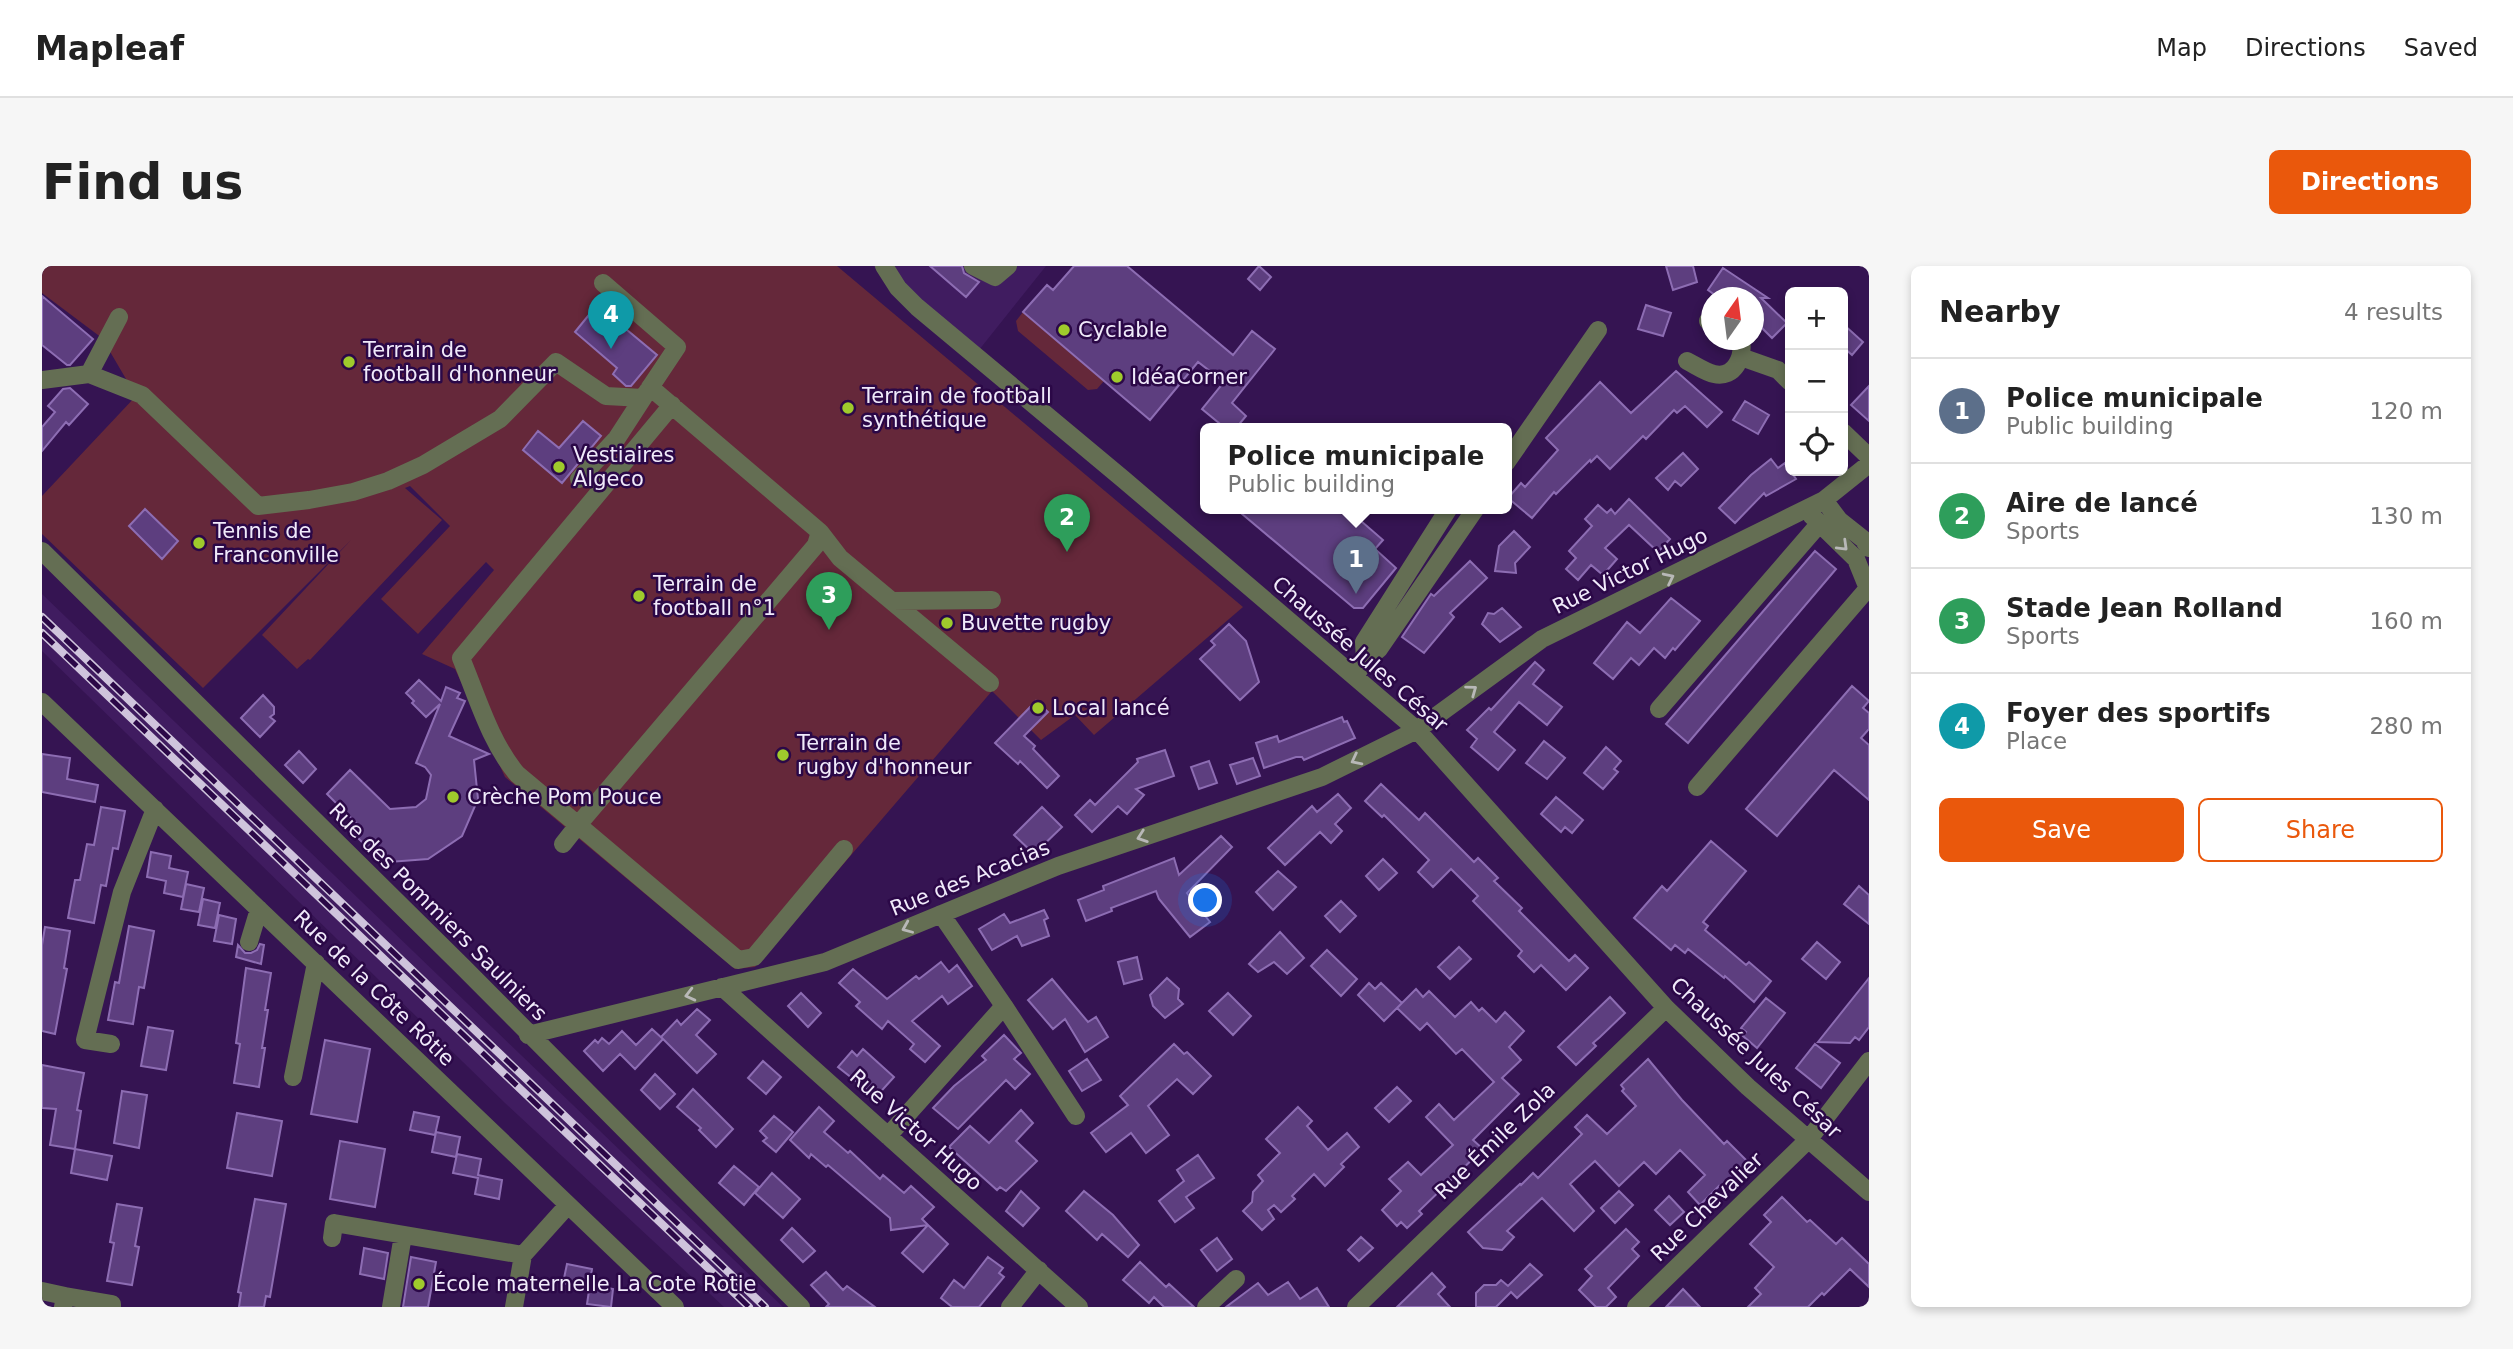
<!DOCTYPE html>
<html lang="en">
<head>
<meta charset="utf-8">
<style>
	:root { --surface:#fff; --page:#f6f6f6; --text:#222; --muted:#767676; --line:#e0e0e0; --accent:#ea580c }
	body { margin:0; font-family:"DejaVu Sans",sans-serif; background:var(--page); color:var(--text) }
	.controls { position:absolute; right:21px; top:21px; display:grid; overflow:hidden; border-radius:10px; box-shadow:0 4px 10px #0003 }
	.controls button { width:63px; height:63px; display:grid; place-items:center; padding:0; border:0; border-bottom:2px solid var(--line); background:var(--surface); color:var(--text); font:35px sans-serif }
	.compass { position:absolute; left:1659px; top:21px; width:63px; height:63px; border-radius:50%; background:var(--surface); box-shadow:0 4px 10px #0003; rotate:14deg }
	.you { position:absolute; left:1164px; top:635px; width:24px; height:24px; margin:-18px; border:5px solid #fff; border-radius:50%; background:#1a73e8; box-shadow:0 0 0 10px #1a73e833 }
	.badge { display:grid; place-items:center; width:46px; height:46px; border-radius:50%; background:var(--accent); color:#fff; font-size:23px; font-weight:700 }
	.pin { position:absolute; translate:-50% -58px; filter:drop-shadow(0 2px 4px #0008) }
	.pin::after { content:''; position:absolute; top:37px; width:24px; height:21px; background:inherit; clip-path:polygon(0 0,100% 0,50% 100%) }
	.popup { position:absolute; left:1158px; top:157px; width:312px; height:91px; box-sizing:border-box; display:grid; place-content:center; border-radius:10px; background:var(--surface); filter:drop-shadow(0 2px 5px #0005); font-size:23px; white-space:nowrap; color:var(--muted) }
	.popup b { font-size:26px; color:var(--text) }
	.popup::after { content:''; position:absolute; left:50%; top:100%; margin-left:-14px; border:14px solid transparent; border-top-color:var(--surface) }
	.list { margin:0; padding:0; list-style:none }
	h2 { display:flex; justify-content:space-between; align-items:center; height:91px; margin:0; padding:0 28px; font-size:30px }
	h2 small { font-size:23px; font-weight:400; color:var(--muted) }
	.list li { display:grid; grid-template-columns:46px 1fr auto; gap:21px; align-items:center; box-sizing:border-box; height:105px; padding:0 28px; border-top:2px solid var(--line) }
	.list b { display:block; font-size:26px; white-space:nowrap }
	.list p { margin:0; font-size:23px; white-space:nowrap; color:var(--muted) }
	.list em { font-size:23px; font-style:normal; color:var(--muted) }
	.actions { display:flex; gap:14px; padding:21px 28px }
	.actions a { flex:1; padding:16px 0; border:2px solid var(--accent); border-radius:10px; text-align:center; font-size:24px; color:var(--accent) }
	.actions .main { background:var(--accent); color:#fff }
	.icon { flex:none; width:38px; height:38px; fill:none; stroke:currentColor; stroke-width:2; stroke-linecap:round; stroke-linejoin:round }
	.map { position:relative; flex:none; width:1827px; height:1041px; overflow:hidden; border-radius:10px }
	header { display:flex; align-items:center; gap:42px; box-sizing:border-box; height:98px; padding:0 35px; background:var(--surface); border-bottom:2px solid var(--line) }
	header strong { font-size:33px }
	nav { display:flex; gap:38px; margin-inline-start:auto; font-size:24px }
	.intro { display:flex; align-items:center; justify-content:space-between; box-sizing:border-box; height:168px; padding:0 42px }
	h1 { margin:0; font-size:49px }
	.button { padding:18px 32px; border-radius:10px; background:var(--accent); color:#fff; font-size:24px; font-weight:700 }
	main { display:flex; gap:42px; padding:0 42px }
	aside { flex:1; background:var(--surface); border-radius:10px; box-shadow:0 4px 10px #0003 }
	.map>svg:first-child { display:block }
	.built { fill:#401c60 }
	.green { fill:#65283a }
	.building { fill:#5d3e7f; stroke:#8d6db3; stroke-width:2 }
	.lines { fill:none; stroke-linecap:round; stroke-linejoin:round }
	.minor { stroke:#646e53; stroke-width:18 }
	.rail-casing { stroke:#cfc4dc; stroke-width:8 }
	.rail { stroke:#2b0847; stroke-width:5; stroke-dasharray:16; stroke-linecap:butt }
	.oneway { stroke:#b8b8b7 }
	.poi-dot { fill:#9fca2c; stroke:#2b0847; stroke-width:2.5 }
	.labels { text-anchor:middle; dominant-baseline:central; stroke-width:5; stroke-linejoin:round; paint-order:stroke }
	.poi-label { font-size:21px; fill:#f0eafa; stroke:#2b0847; text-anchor:start }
	.street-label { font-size:21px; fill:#f0eafa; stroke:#2b0847 }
</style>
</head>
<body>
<header>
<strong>Mapleaf</strong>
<nav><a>Map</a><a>Directions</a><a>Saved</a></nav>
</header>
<div class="intro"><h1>Find us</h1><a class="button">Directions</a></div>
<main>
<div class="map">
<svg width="1827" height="1041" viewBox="0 0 1827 1041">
	<rect width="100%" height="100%" fill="#351452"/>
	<path class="built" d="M831 0H1004L933 89Z
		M0 328 453 764 741 1041H682L463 837 0 385Z"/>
	<path class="green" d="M0 0H795L1201 341 1052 469 1033 449 999 474 950 425 713 701 693 703 463 511 413 403 380 388 452 304 444 296 376 368 339 333 408 260 368 220 363 222 400 254 268 394 266 393 255 403 220 369 309 274 161 422 0 268V230L94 130 60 72 0 27Z
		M981 46 1062 115 1055 123 1046 124 976 65 974 55Z"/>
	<path class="building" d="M888 0H920L922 7 937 16 924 31Z
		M1032 0H1085L1191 89 1210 65 1233 83 1190 137 1204 150 1194 162H1183L1160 143 1182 116 1156 96 1108 154 981 46 1005 19 1011 24Z
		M1217 0 1229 11 1218 24 1206 13Z
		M1624 0H1651L1655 16 1631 24Z
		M1681 2 1726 32H1719L1745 57 1730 72 1712 54V32H1677L1666 24Z
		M0 30 51 73 28 99H25L0 79Z
		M555 39 615 89 589 120H584L571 108 575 102 533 66Z
		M1604 39 1629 47 1621 70 1596 63Z
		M1801 58 1821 76 1810 89 1801 81Z
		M1634 105 1680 146 1665 161 1643 140 1635 147 1632 144 1604 173 1601 170 1568 203 1555 190 1549 196 1548 194 1514 228 1512 226 1490 252 1466 232 1479 217 1483 221 1516 184 1504 172 1558 116 1589 147Z
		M1827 120V155L1809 139Z
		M28 122 46 138 27 159 24 156 0 185V161L13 146 6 140 21 123Z
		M1703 135 1727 149 1716 168 1691 154Z
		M541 155 559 170 520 217 481 184 496 165 517 182Z
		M1641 187 1656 203 1639 220 1633 215 1626 224 1614 212Z
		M1729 193 1736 202 1743 197 1754 213 1724 230 1722 227 1693 257 1677 242 1709 209Z
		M1587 233 1628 273 1616 286 1587 259 1563 282 1575 293 1561 309 1549 299 1536 314 1524 303 1534 292 1527 285 1550 260 1543 253 1556 239 1565 247 1569 243 1573 248Z
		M1193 242H1304L1341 274 1333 283 1354 302 1321 342H1312Z
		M103 243 136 275 120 293 87 260Z
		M1472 265 1488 281 1473 297 1474 307 1453 305 1457 280Z
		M1773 285 1794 303 1646 477 1624 458Z
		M1428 295 1445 312 1408 347 1412 351 1382 387 1360 371 1389 328 1392 330Z
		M1629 332 1658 355 1633 384 1631 382 1623 392 1612 382 1597 399 1589 392 1571 413 1552 397 1585 356 1598 367Z
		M1460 342 1479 361 1458 376 1440 358 1446 347 1452 348Z
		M1187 358 1204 375 1217 416 1198 434 1158 393 1173 379 1169 375Z
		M1493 396 1502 404 1491 418 1520 441 1505 459 1477 436 1452 466 1473 484 1456 504 1429 481 1435 473 1425 464 1447 442 1449 444Z
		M377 414 399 435 404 421 418 427 415 432 423 435 407 470 447 488 432 494 436 533 420 570 386 593 347 596 336 585 334 590 308 564 315 558 285 528 308 504 348 543 374 541 384 533 389 509 383 501 374 497 398 438 384 451 370 437 372 435 364 427Z
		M1810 420 1827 435 1821 442 1827 447V463L1819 472 1827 479V534L1792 504 1735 570 1704 543Z
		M221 429 232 441V448L228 451 233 455 218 471 199 452Z
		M994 435 1006 446 982 470 993 480 991 483 1017 510 1005 522 978 495 976 498 953 477Z
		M1300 451 1302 456 1305 455 1313 472 1262 494 1260 491H1254L1222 502 1214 477 1235 470 1237 476Z
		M1502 475 1523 492 1505 513 1484 497Z
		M1564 481 1579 495 1572 503 1576 506 1561 523 1542 507Z
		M1123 484 1132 510 1094 523 1102 529 1085 548 1076 540 1050 566 1033 549 1048 534 1053 539 1096 496 1095 493Z
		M257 485 274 503 261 517 243 499Z
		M0 488 28 492 25 513 56 519 53 536 0 526Z
		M1211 492 1218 510 1195 518 1188 499Z
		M1167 495 1175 517 1157 523 1149 501Z
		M1339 518 1377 554 1383 547 1432 596 1436 592 1456 612 1452 615 1480 642 1477 645 1527 695 1533 689 1546 702 1524 724 1499 699 1492 706 1476 690 1480 685 1431 635 1436 630 1409 603 1391 621 1376 606 1387 594 1342 549 1340 551 1323 535Z
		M1296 528 1309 542 1293 558 1300 565 1289 577 1278 566 1243 599 1226 582 1270 540 1275 546Z
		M1514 531 1541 554 1530 567 1523 561 1519 566 1499 548Z
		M59 541 83 545 76 583 71 582 64 620 59 619 52 657 26 652 33 614H38L45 578 52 579Z
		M1000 541 1020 561 992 588 972 569Z
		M1179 570 1190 581 1145 627 1168 656 1148 671 1117 633 1114 625 1069 642 1070 645 1044 655 1036 634 1062 624 1061 620 1132 592 1137 609Z
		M1669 575 1704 605 1661 656 1666 660 1663 664 1704 699 1707 696 1729 715 1712 736 1683 710 1682 712 1646 683 1643 687 1633 679 1629 684 1592 652 1620 620 1625 625Z
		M109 586 129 590 127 602 146 606 141 631 122 627 124 615 105 611Z
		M1341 593 1355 607 1337 624 1324 610Z
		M1236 605 1254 621 1231 644 1214 626Z
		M144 618 162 622 157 646 139 643Z
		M1817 620 1827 629V658L1802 638Z
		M161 633 178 637 173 662 156 659Z
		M1299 635 1314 650 1298 666 1283 650Z
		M1002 644 1006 652 1002 654 1007 670 980 680 975 670 950 684 937 663 962 648 968 657Z
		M177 649 194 653 190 678 172 675Z
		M87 660 112 665 102 722 97 721 91 758 66 754 73 716 77 717Z
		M3 661 28 665 22 702 25 703 13 768 0 765V679Z
		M1238 666 1262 692 1245 708 1232 696 1216 706 1207 698Z
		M1775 676 1798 696 1784 713 1760 693Z
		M218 678 222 679 219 698 194 691 196 679 203 687H209L215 684Z
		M1417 681 1429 693 1408 713 1396 701Z
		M1285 684 1315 713 1299 730 1269 700Z
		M1095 691 1100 713 1082 718 1076 696Z
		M899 696 907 706 915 699 930 720 906 738 900 730 870 755 898 780 883 796 868 783 872 778 846 755 840 763 814 740 818 736 797 717 811 703 845 733 874 710 877 713Z
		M204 702 229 707 223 744H226L220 782H223L217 821 192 817 198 778 194 777Z
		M1125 712 1137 723 1136 733 1141 738 1123 752 1111 740 1108 729Z
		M1827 712V761L1817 774 1813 771 1808 777 1776 776Z
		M1010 713 1046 756 1054 751 1066 771 1043 786 1023 753 1011 763 986 734Z
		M1327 717 1333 723 1339 717 1360 737 1342 755 1316 729Z
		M1374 723 1381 731 1387 725 1413 751 1429 736 1437 745 1440 742 1454 756 1463 746 1482 765 1467 781 1479 794 1460 812 1477 828 1431 874 1441 883 1377 945 1380 948 1365 962 1359 956 1355 960 1340 944 1359 925 1347 913 1366 896 1379 909 1411 879 1384 851 1397 838 1412 854 1452 816 1420 783 1414 788 1385 757 1378 764 1355 742Z
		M759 727 779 747 766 761 746 740Z
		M1186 727 1209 750 1191 769 1167 745Z
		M1568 731 1583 747 1558 771 1551 777 1554 780 1534 799 1516 781Z
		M1724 732 1743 747 1715 782 1701 770 1704 766 1699 762Z
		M655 743 668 754 654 769 674 788 655 807 619 771 635 754 639 759Z
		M106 761 131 765 124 804 99 800Z
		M610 763 621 773 593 803 578 788 561 805 542 785 553 774 556 777 560 772 567 778 580 765 594 779Z
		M962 769 979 787 972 793 988 808 973 823 964 814 916 863 891 842 912 820 944 794 940 790Z
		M283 774 328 783 315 856 269 848Z
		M1132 778 1142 788 1145 786 1169 810 1151 828 1135 813 1106 840 1127 869 1104 887 1089 867 1064 886 1049 867 1086 839 1078 830Z
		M1773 778 1798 797 1779 822 1754 802Z
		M821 783 852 811 834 831 796 801 810 785 815 790Z
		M1045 793 1059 814 1040 825 1027 805Z
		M1606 793 1640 834 1682 878 1685 875 1710 900 1683 926 1677 920 1658 939 1646 926 1663 909 1638 884 1614 908 1602 896 1577 920 1553 895 1528 918 1552 945 1532 965 1500 932 1465 965 1472 971 1460 984 1441 982 1426 966 1478 918 1479 919 1491 907 1496 912 1540 868 1533 861 1545 849 1565 868 1594 840 1580 825 1582 823 1579 819Z
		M721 795 739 811 724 828 706 812Z
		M0 799 42 807 35 844 39 845 33 883 8 879 14 843 0 842Z
		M613 808 633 828 618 843 599 824Z
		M1355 821 1369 835 1347 856 1333 842Z
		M651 823 691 863 674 881 657 864 659 862 635 841Z
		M80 825 105 829 97 882 72 877Z
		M777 841 792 855 782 866 806 887 808 885 838 913 841 909 862 927 869 920 892 941 880 953 886 959 849 964 848 952 786 899 784 901 769 888 767 892 748 874Z
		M1256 841 1270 855 1265 860 1286 884 1305 867 1317 881 1299 898 1302 901 1283 920 1272 908 1250 930 1253 933 1239 946 1232 939 1226 944 1232 953 1220 964 1201 945 1210 936 1211 926 1221 915 1216 909 1238 887 1224 873Z
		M979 844 991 857 974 875 995 895 964 925 958 921 955 924 907 881 928 860 947 877Z
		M372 846 397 851 393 869 368 864Z
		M195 847 240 855 230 910 185 902Z
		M732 850 751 866 734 886 721 875 725 872 718 865Z
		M394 866 418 871 414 891 390 886Z
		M298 875 343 883 333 941 288 933Z
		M33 883 70 890 65 914 29 907Z
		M415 888 439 893 436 909 460 914 457 933 433 928 436 912 411 907Z
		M1156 889 1172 912 1144 931 1152 942 1133 956 1117 935 1142 915 1135 904Z
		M692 900 717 921 702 939 677 917Z
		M730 907 758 933 741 952 713 927Z
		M979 925 997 942 981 960 964 945Z
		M1042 925 1071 949 1097 979 1086 991 1060 968 1055 974 1024 945Z
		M1577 925 1591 939 1573 957 1559 942Z
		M1627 930 1642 946 1628 959 1613 944Z
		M1740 931 1765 956 1768 954 1794 978 1800 972 1827 998V1021L1808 1003 1782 1029 1780 1027 1766 1041H1706L1719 1028 1713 1022 1732 1001 1708 978 1729 956 1722 949Z
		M213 933 244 938 228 1031 224 1030 222 1041H197L199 1027 196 1026Z
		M75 938 100 942 93 980 97 981 90 1019 65 1015 72 977 68 976Z
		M886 959 906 978 881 1006 860 987Z
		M750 962 773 985 761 996 739 974Z
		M1584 963 1597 976 1590 983 1597 990 1566 1022 1574 1031 1564 1041H1554L1537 1024 1550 1010 1543 1003Z
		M1319 971 1331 982 1317 995 1306 984Z
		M1175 972 1190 993 1175 1005 1159 984Z
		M322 982 346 987 342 1013 318 1008Z
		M369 991 394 996 386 1041H361Z
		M946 991 961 1002 957 1007 962 1011 937 1041H910L899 1032 912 1014 922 1022Z
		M1098 996 1124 1021 1127 1018 1152 1041H1122L1112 1031 1107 1037 1081 1014Z
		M525 998 550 1003 547 1022 521 1017Z
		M1488 998 1500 1009 1475 1032 1469 1026 1454 1041H1434V1027L1442 1019H1454L1459 1014 1466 1020Z
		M784 1006 801 1024 805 1020 833 1041H784L787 1038 769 1019Z
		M1390 1007 1403 1021 1396 1028 1408 1041H1355Z
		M1246 1016 1258 1033 1275 1022 1287 1041H1184L1216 1017 1226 1029Z
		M548 1018 571 1023 569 1041 545 1038Z
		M1641 1023 1658 1041H1624Z"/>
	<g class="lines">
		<path class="minor" d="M842 0 856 22 875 41 1081 213 1375 464 1624 742 1706 821 1827 926
			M931 0 953 11 966 0
			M1666 55 1670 56
			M1699 91 1736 104 1748 116
			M1645 95C1653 99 1663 106 1672 108 1693 113 1702 90 1699 74
			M47 108 100 129 216 240 267 234 311 226 346 215 381 199 458 153 514 96 564 130 601 132 635 81 561 17
			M0 114 47 108 77 51
			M608 121 778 266 798 292 948 417
			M630 139 419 392C435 430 448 476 475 508L536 559 774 279 778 266
			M1801 166 1827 191
			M1464 197 1556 64
			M537 213 575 172 601 132
			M1782 234 1797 254 1821 273 1827 282
			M1769 249 1814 293 1827 325
			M0 285 421 701 759 1041
			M850 335 950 334
			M1323 395 1322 376 1407 242
			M1313 410 1323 395 1337 383 1434 242
			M0 436 633 1041
			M1617 443 1778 257
			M1655 521 1827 321
			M521 578 536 559 696 694 712 691 802 583
			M207 676 217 643
			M680 721 1037 1041
			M962 740 1034 850
			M486 769 783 696 1016 600 1280 511 1375 464 1500 373 1782 234 1827 198
			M69 778 43 774 80 626 113 543
			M251 811 274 697
			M846 870 962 740 899 648
			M290 972 292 957 481 989
			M0 1025 23 1030 21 1041
			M23 1030 70 1038V1041
			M349 1041 361 969
			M472 1041 481 989 526 939
			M968 1041 997 1004
			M1164 1041 1194 1013
			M1314 1041 1624 742
			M1594 1041 1767 873 1827 795"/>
		<g class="rail-casing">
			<path id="rail" d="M0 351 723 1041
				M0 367 707 1041"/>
		</g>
		<use href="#rail" class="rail"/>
	</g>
	<defs><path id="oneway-chevron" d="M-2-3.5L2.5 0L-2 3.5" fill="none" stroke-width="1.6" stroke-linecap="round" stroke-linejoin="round" transform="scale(1.75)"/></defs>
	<g class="oneway">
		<use href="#oneway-chevron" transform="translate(1801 280) rotate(44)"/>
		<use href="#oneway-chevron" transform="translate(1627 312) rotate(-26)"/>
		<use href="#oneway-chevron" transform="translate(1430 424) rotate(-36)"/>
		<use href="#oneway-chevron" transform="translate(1314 494) rotate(153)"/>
		<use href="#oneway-chevron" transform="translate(1100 571) rotate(161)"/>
		<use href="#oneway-chevron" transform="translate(865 662) rotate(157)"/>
		<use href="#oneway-chevron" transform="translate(648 729) rotate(166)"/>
	</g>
	<g class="poi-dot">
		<circle cx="1022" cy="64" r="7"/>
		<circle cx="307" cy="96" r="7"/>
		<circle cx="1075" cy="111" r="7"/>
		<circle cx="806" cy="142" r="7"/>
		<circle cx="517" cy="201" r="7"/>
		<circle cx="157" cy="277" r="7"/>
		<circle cx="597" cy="330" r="7"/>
		<circle cx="905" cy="357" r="7"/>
		<circle cx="996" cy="442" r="7"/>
		<circle cx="741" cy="489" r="7"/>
		<circle cx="411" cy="531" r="7"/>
		<circle cx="377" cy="1018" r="7"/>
	</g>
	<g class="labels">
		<g class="poi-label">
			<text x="1036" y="64">Cyclable</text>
			<text x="321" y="84">Terrain de<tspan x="321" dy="24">football d'honneur</tspan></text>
			<text x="1089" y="111">IdéaCorner</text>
			<text x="820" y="130">Terrain de football<tspan x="820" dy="24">synthétique</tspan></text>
			<text x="531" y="189">Vestiaires<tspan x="531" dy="24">Algeco</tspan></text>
			<text x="171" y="265">Tennis de<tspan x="171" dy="24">Franconville</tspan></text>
			<text x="611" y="318">Terrain de<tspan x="611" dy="24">football n°1</tspan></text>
			<text x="919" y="357">Buvette rugby</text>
			<text x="1010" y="442">Local lancé</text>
			<text x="755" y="477">Terrain de<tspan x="755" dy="24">rugby d'honneur</tspan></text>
			<text x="425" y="531">Crèche Pom Pouce</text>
			<text x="391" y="1018">École maternelle La Cote Rotie</text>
		</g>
		<g class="street-label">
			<text transform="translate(1588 305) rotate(-26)">Rue Victor Hugo</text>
			<text transform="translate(1318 388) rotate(41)">Chaussée Jules César</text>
			<text transform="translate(928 612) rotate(-22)">Rue des Acacias</text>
			<text transform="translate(396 646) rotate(45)">Rue des Pommiers Saulniers</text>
			<text transform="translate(332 722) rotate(44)">Rue de la Côte Rôtie</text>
			<text transform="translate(1714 792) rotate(43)">Chaussée Jules César</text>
			<text transform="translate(874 864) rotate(42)">Rue Victor Hugo</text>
			<text transform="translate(1453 875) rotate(-44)">Rue Émile Zola</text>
			<text transform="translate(1665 941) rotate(-44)">Rue Chevalier</text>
		</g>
	</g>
</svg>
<div class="controls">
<button>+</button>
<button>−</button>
<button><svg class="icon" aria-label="locate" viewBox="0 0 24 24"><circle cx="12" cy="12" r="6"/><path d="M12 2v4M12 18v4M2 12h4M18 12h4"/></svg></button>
</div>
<svg class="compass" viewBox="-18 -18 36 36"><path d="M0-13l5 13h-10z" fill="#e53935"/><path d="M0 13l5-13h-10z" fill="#767676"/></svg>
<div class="you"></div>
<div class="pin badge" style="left:1314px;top:328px;background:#5c6f8a">1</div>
<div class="popup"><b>Police municipale</b>Public building</div>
<div class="pin badge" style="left:1025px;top:286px;background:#2e9e5b">2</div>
<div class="pin badge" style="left:787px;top:364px;background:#2e9e5b">3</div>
<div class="pin badge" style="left:569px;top:83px;background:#0f9aa8">4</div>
</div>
<aside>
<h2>Nearby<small>4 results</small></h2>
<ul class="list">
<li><span class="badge" style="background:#5c6f8a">1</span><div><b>Police municipale</b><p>Public building</p></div><em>120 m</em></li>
<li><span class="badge" style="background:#2e9e5b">2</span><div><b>Aire de lancé</b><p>Sports</p></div><em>130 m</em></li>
<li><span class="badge" style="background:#2e9e5b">3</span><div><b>Stade Jean Rolland</b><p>Sports</p></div><em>160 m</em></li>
<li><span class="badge" style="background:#0f9aa8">4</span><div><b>Foyer des sportifs</b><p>Place</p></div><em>280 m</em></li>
</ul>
<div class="actions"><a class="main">Save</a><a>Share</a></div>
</aside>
</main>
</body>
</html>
